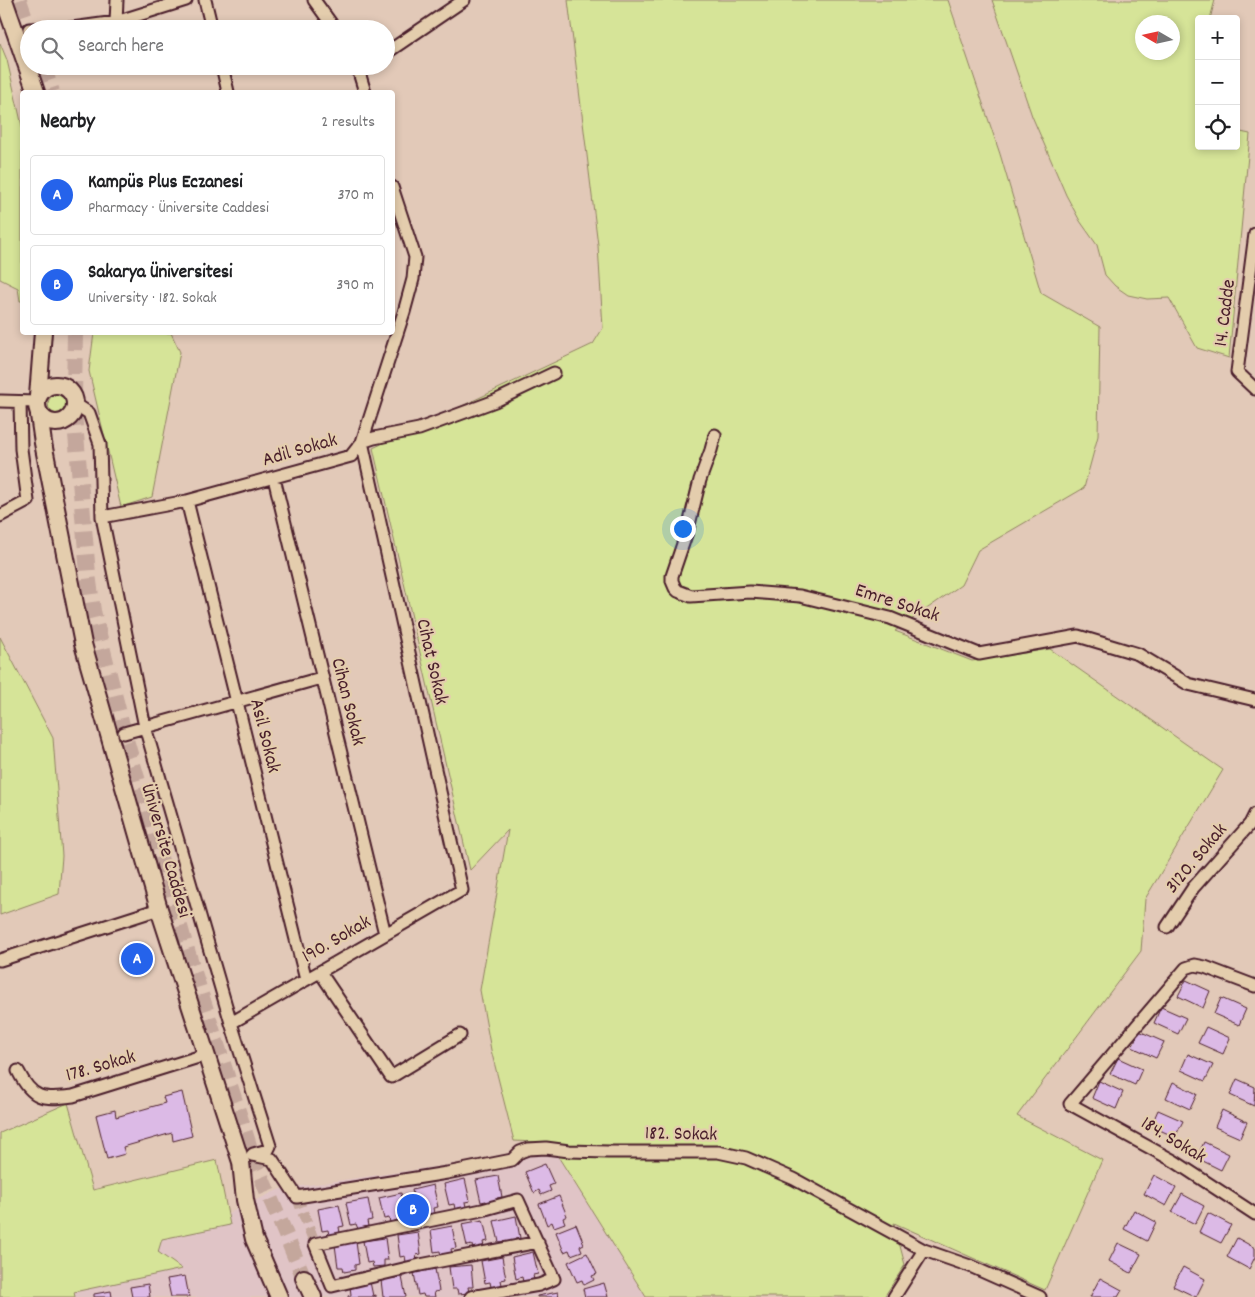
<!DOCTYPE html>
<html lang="en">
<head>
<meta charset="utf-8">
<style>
	:root { --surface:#fff; --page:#f6f6f6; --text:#202124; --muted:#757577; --line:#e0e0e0; --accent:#2563eb }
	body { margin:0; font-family:Dekko,sans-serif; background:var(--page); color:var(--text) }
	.controls { position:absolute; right:15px; top:15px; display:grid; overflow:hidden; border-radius:5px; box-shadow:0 2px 8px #0003 }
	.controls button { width:45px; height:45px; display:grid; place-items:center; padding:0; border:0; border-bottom:1px solid var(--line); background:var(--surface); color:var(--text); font:25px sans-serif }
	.compass { position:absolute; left:1135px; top:15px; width:45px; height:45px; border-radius:50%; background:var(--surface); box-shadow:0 2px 8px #0003; rotate:279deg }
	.you { position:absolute; left:682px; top:528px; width:18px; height:18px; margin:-12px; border:4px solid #fff; border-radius:50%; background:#1a73e8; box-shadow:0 0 0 8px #1a73e833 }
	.badge { display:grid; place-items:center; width:32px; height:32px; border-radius:50%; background:var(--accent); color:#fff; font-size:16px; font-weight:700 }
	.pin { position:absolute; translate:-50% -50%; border:2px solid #fff; box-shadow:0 1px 5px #0006 }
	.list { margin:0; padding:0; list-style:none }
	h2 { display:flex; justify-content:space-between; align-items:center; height:65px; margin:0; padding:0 20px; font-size:21px }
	h2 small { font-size:16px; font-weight:400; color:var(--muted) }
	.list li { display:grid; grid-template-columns:32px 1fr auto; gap:15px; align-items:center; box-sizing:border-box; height:80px; margin:0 10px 10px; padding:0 10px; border:1px solid var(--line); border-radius:5px }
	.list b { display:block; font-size:19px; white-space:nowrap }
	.list p { margin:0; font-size:16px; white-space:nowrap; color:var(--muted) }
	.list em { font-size:16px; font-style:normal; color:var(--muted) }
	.icon { flex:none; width:28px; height:28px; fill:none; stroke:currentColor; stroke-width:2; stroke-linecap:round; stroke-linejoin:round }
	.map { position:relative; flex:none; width:1255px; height:1297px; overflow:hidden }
	.search { position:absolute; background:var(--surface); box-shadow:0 2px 8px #0003; left:20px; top:20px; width:375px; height:55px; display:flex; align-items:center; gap:12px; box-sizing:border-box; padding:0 18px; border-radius:28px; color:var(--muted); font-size:19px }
	.panel { position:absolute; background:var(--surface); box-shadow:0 2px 8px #0003; left:20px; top:90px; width:375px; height:245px; border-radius:5px }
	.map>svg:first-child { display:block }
	.built { fill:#e0c4c6 }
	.green { fill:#d6e498; stroke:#908262; fill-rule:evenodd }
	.building { fill:#dcbae6; stroke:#4a1f2b }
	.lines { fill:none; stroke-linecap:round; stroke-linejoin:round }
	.street-tunnel { stroke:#c4a79c; stroke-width:11; stroke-dasharray:11 5.5; stroke-linecap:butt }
	.secondary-tunnel { stroke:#c4a79c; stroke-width:16; stroke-dasharray:16 8; stroke-linecap:butt }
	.street-casing { stroke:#4a1f2b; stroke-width:15 }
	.secondary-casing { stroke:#4a1f2b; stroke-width:20 }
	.street { stroke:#e4cdad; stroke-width:11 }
	.secondary { stroke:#e4cdad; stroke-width:16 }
	.labels { text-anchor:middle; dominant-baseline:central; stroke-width:4.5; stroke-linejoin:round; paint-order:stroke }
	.street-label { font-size:20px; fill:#4a1f2b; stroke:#e4cdad }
</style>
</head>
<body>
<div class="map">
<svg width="1255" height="1297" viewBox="0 0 1255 1297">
	<rect width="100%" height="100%" fill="#e2c9b8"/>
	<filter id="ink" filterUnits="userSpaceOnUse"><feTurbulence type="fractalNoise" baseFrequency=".02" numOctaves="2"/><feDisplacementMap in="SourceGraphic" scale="10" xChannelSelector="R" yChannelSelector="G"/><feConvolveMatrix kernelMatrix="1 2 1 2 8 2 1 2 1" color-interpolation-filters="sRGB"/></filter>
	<g filter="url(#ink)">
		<path class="built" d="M554 1150 646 1297H0V1237L190 1231 280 1189Z"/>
		<path class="green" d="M568 0H948L1000 154 1041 293 1100 327 1098 436 1084 488 978 550 961 585 895 631 972 661 1050 649 1223 770 1145 899 1141 951 1017 1116 1102 1160 1045 1290 894 1223 905 1265 884 1297H646L554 1150 556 1143 514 1141 491 1050 480 990 508 830 470 870 373 448 593 344 603 328 598 245Z
			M992 0H1215L1210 19H1199V146H1236V131L1250 134 1229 358 1197 348 1169 298 1147 299 1128 295 1115 286 1105 275 1097 245 1080 221 1066 195 1032 116ZM1142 22H1172V52H1142Z
			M0 43 7 60 22 126V301H20L18 288 0 279Z
			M94 333H171L180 352 152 497 121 507 89 371Z
			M48 404a10 10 0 1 1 20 0a10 10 0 1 1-20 0Z
			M0 637 53 738 62 856 59 894 0 915Z
			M68 1103 93 1190 217 1160 230 1225 162 1239 158 1252 182 1269 74 1292 75 1297H0V1133Z"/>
		<path class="building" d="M1186 980 1210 991 1203 1008 1178 996Z
			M1221 998 1246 1009 1239 1025 1214 1014Z
			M1161 1007 1186 1018 1178 1034 1154 1023Z
			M1206 1027 1230 1038 1223 1054 1198 1043Z
			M1139 1031 1164 1042 1156 1058 1132 1047Z
			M1188 1054 1213 1065 1205 1081 1181 1070Z
			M1118 1058 1142 1069 1135 1085 1110 1074Z
			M1237 1079 1255 1087 1254 1106 1230 1095Z
			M1099 1081 1123 1092 1116 1109 1092 1098Z
			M1173 1082 1197 1094 1190 1109 1166 1098Z
			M182 1092 192 1136 173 1141 172 1133 123 1147 125 1154 107 1159 96 1115 115 1110 116 1117 165 1103 163 1097Z
			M1158 1110 1183 1121 1175 1137 1151 1126Z
			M1222 1110 1247 1122 1240 1138 1215 1127Z
			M1204 1142 1229 1154 1221 1170 1197 1158Z
			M545 1164 554 1184 549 1186 551 1191 541 1195 539 1190 534 1193 525 1172Z
			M1154 1175 1176 1187 1166 1206 1144 1194Z
			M498 1176 502 1197 497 1198 498 1203 487 1206 486 1201 481 1202 476 1180Z
			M465 1179 470 1201 465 1202 466 1207 455 1209 454 1204 449 1205 444 1184Z
			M433 1185 438 1207 433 1208 434 1213 423 1215 422 1210 417 1211 412 1190Z
			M401 1193 405 1215 400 1216 401 1221 390 1223 389 1218 384 1219 379 1198Z
			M1182 1194 1204 1206 1195 1224 1172 1212Z
			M559 1196 567 1216 563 1218 565 1223 554 1227 552 1222 547 1225 539 1204Z
			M368 1199 372 1220 367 1221 368 1226 358 1229 356 1224 351 1225 346 1203Z
			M339 1205 344 1226 339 1227 340 1233 329 1235 328 1230 322 1231 318 1209Z
			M1134 1210 1156 1222 1147 1241 1124 1229Z
			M1208 1213 1231 1225 1221 1243 1199 1232Z
			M516 1216 520 1238 515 1239 516 1244 506 1246 504 1241 499 1242 494 1221Z
			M483 1220 488 1241 483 1242 484 1247 473 1250 472 1245 467 1246 462 1224Z
			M576 1224 584 1244 580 1246 582 1251 571 1255 569 1250 564 1252 556 1232Z
			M452 1226 456 1248 451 1249 452 1254 441 1256 440 1251 434 1252 431 1230Z
			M418 1232 421 1254 416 1255 417 1260 406 1262 405 1256 400 1257 397 1235Z
			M385 1238 388 1260H384V1266L373 1267 372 1262 367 1263 363 1241Z
			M1237 1238 1255 1248V1257L1249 1269 1227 1257Z
			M356 1242 359 1264 355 1265V1270L344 1272 343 1267H338L335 1245Z
			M1118 1243 1141 1254 1131 1273 1109 1261Z
			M533 1252 538 1274 533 1275 534 1280 523 1282 522 1277 516 1279 512 1257Z
			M587 1253 597 1274 592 1276 594 1280 584 1285 582 1280 577 1282 568 1262Z
			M502 1257 506 1279 501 1280 502 1285 491 1287 490 1282 485 1283 481 1261Z
			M471 1265 473 1287H468L469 1293 458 1294 457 1289H452L449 1267Z
			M1183 1267 1205 1279 1196 1297 1173 1286Z
			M435 1269 439 1291 434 1292 435 1297H424L423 1294 418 1295 414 1273Z
			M185 1276 189 1297H171L167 1279Z
			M402 1277 406 1297H383L381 1280Z
			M1100 1278 1122 1290 1118 1297H1090Z
			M370 1282 373 1296 376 1295V1297H348V1296L351 1295 350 1286Z
			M604 1283 608 1297H585L583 1289Z
			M148 1284 150 1297H132L130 1287Z
			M111 1291 112 1297H94V1294Z
			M558 1292 559 1297H537V1296Z"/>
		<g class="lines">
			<path class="street-tunnel" d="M297 1197 315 1244"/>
			<path class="secondary-tunnel" d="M19 0 29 29
				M43 66 52 92
				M74 398 75 332
				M74 411 88 574 93 611 124 733 185 944 252 1155 304 1278"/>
			<g class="street-casing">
				<path id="street" d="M205 0 212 29
					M314 0 335 29
					M116 22 117 0
					M29 29 72 28 116 22 186 0
					M386 53 464 0
					M222 66 228 92
					M357 66 365 92
					M1255 234 1237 372 1255 389
					M0 401 37 402
					M75 404 89 413 100 444 102 517 145 727 231 1023 270 1146 268 1150 253 1154
					M715 435 711 450 700 480 688 529 672 576V581L675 588 678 591 691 596 750 592 800 596 890 618 979 654 1078 636 1138 654 1188 684 1255 700
					M274 478 385 934
					M187 501 306 980
					M0 516 28 501 21 449 20 402
					M102 517 187 501 351 456 362 442 374 438 419 429 495 401 554 373
					M124 733 321 678
					M1167 927 1193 888 1250 824 1255 814
					M0 960 159 909
					M320 972 391 1077 460 1035
					M1255 986 1205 967 1195 965 1186 968 1070 1104 1174 1161 1255 1214
					M231 1023 462 890 362 442 404 312 413 279 415 257 392 187
					M18 1071C32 1099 42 1100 73 1096L205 1055
					M252 1155 272 1159 297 1197 447 1173 512 1160 520 1152 528 1149 546 1148 569 1151 608 1152H718L746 1158 794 1179 924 1250 970 1266 1040 1297
					M471 1297 539 1285 554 1279 518 1200 482 1210 315 1244 332 1286 420 1265 538 1242
					M894 1297 924 1250"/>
			</g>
			<g class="secondary-casing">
				<path id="secondary" d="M4 0 36 92
					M37 404a19 19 0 1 1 38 0a19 19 0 1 1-38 0Z
					M38 396 43 332
					M39 415 43 443 83 644 159 909 241 1162 245 1200 254 1239 279 1297
					M304 1278 313 1297"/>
			</g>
			<use href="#street" class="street"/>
			<use href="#secondary" class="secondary"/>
		</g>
	</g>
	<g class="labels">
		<g class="street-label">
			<text transform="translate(1226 313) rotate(-83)">14. Cadde</text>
			<text transform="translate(300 451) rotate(-16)">Adil Sokak</text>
			<text transform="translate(897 604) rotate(18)">Emre Sokak</text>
			<text transform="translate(431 662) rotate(77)">Cihat Sokak</text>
			<text transform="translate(347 702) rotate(76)">Cihan Sokak</text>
			<text transform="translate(264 736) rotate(76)">Asil Sokak</text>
			<text transform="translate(165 851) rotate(74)">Üniversite Caddesi</text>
			<text transform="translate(1197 859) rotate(-50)">3120. Sokak</text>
			<text transform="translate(337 940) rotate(-30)">190. Sokak</text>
			<text transform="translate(101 1067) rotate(-16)">178. Sokak</text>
			<text transform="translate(681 1135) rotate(1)">182. Sokak</text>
			<text transform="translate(1173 1141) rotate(31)">184. Sokak</text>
		</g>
	</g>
</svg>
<div class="controls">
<button>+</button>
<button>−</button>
<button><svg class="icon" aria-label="locate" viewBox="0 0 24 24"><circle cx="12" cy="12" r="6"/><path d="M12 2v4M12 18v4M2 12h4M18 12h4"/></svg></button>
</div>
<svg class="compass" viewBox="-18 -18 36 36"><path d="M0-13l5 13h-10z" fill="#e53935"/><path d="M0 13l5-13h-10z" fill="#757577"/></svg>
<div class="you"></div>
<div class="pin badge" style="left:137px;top:959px">A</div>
<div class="pin badge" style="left:413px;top:1210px">B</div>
<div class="search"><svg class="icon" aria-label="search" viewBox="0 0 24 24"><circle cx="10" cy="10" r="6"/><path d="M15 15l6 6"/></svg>Search here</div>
<section class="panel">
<h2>Nearby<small>2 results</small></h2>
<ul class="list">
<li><span class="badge">A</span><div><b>Kampüs Plus Eczanesi</b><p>Pharmacy · Üniversite Caddesi</p></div><em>370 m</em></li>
<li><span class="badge">B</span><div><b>Sakarya Üniversitesi</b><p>University · 182. Sokak</p></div><em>390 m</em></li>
</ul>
</section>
</div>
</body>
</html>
